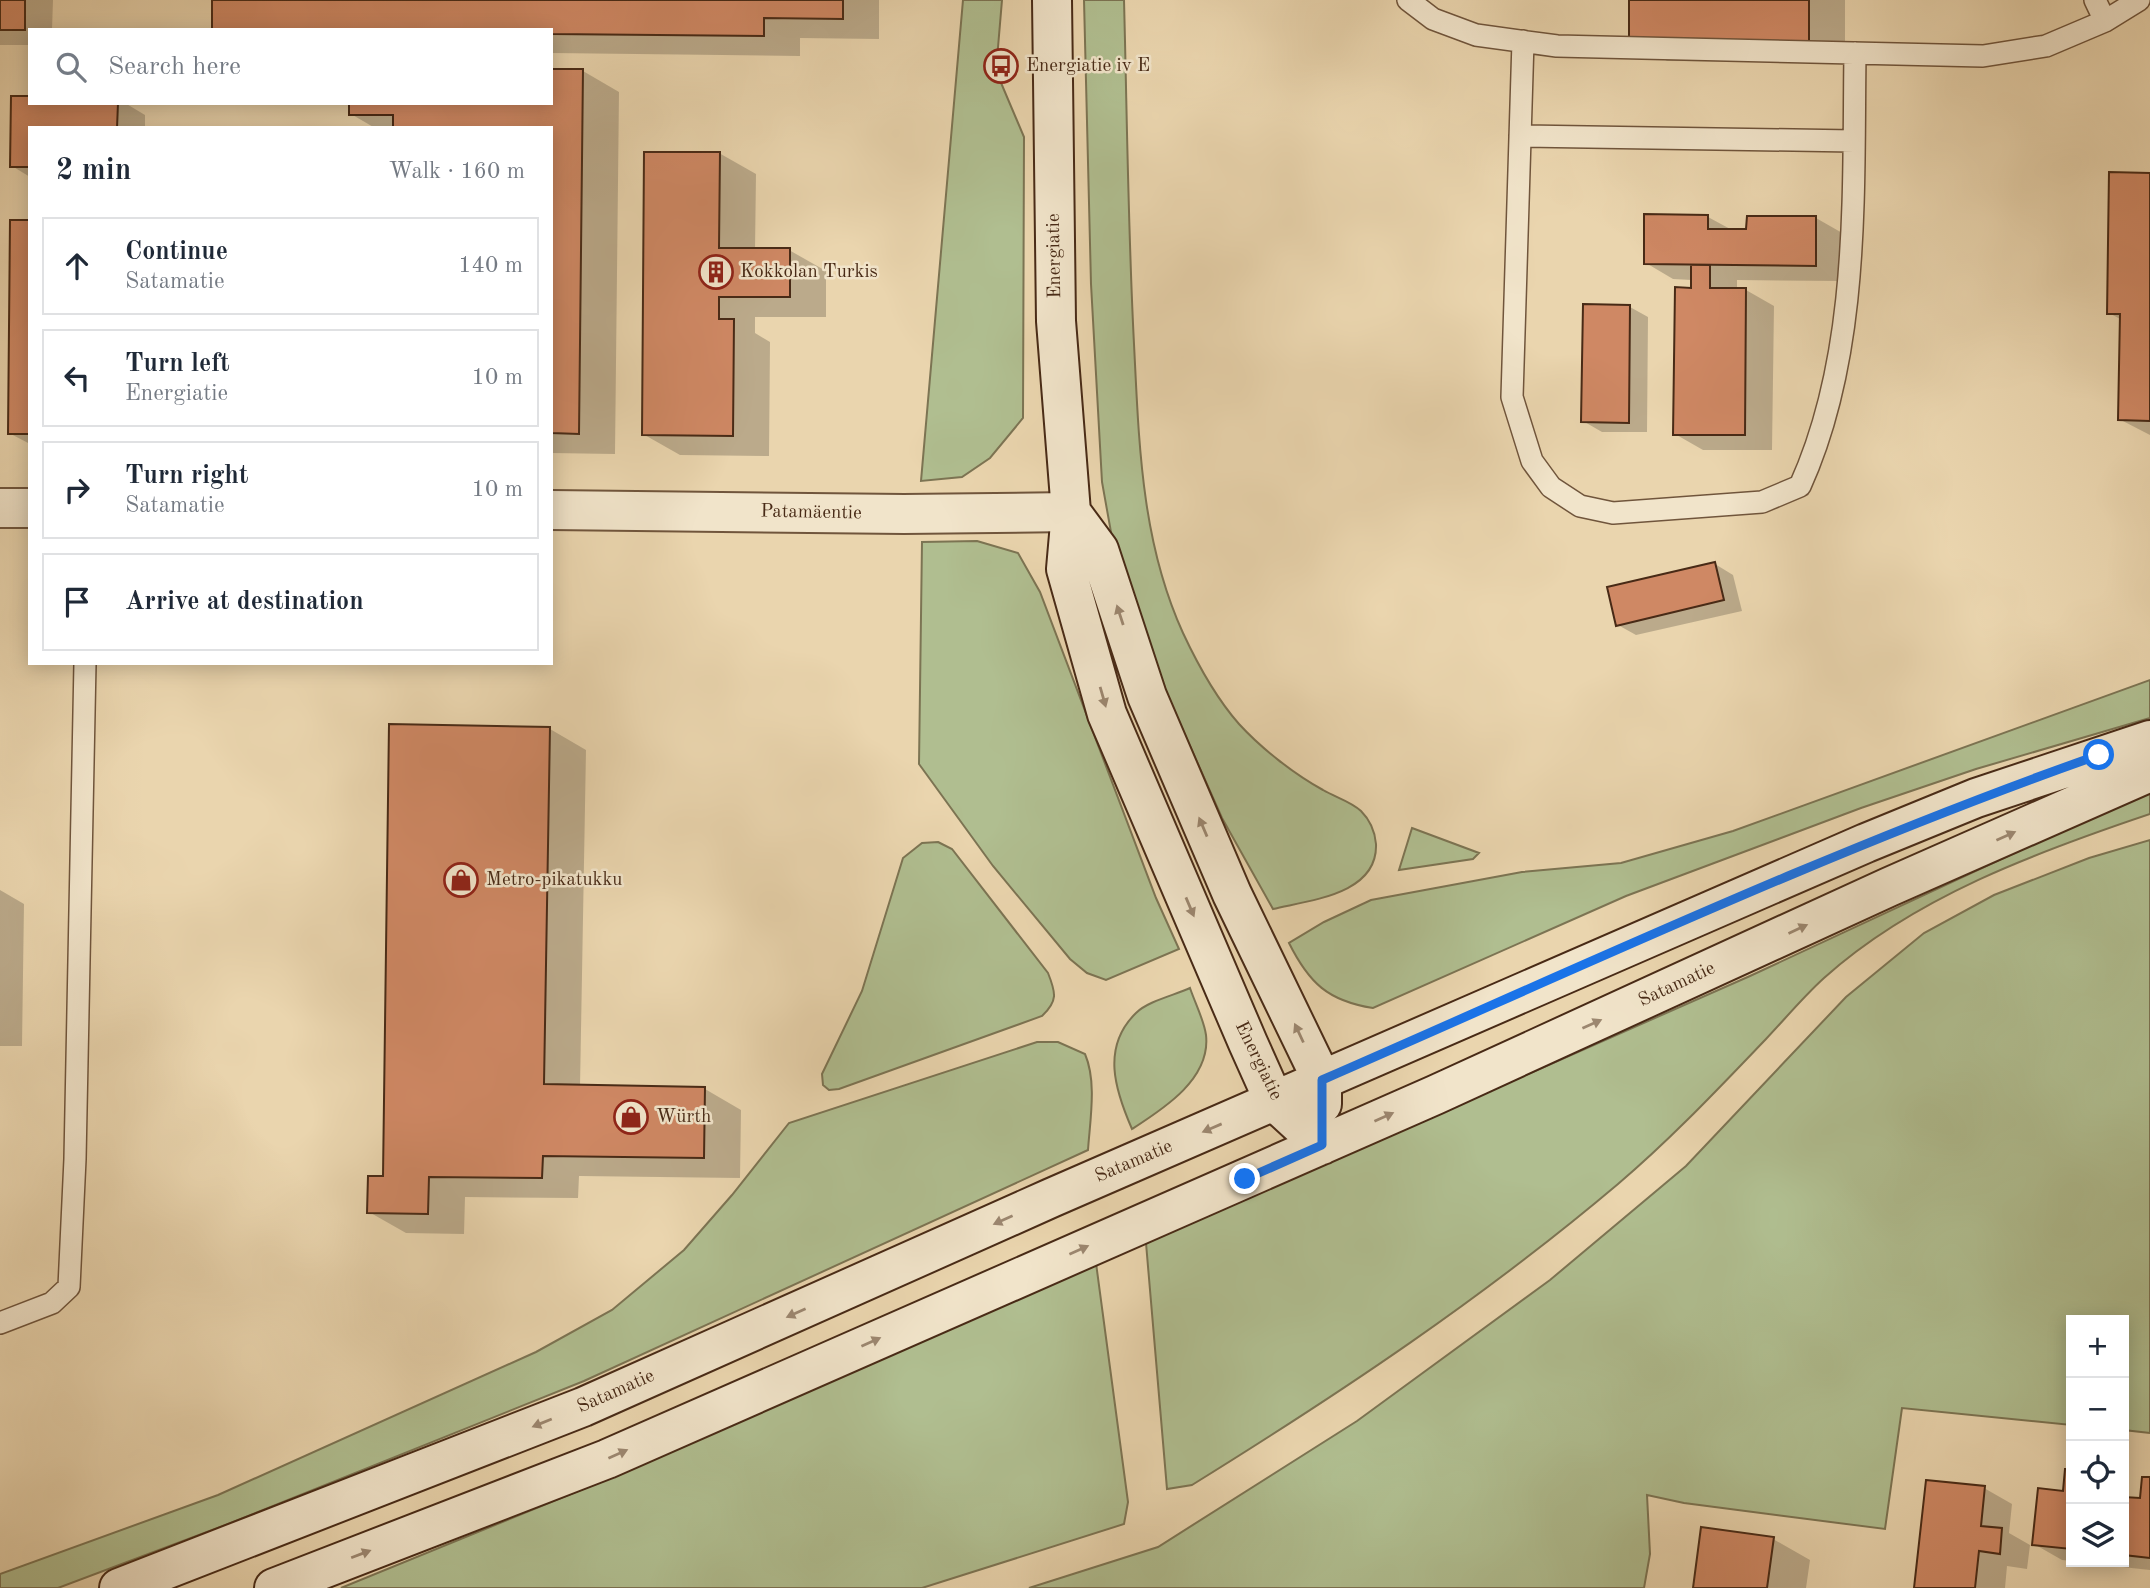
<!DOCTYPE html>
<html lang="en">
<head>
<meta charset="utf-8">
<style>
	:root { --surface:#fff; --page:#f2f2f3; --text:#1f2937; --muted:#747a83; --line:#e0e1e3 }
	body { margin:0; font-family:"Old Standard TT",serif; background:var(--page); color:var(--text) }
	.controls { position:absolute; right:21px; bottom:21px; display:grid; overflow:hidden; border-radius:0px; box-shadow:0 4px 18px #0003 }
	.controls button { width:63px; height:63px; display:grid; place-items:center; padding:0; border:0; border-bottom:2px solid var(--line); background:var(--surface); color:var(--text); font:35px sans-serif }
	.stop { position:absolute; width:21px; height:21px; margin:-16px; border:5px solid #1a73e8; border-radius:50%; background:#fff }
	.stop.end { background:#1a73e8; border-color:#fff; box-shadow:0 2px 7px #0008 }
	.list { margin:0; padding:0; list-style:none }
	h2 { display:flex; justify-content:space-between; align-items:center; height:91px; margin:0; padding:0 28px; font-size:30px }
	h2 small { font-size:23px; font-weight:400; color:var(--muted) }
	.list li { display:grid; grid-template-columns:46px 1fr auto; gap:21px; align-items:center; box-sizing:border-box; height:98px; margin:0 14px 14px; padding:0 14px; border:2px solid var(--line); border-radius:0px }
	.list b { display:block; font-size:26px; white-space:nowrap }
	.list p { margin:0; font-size:23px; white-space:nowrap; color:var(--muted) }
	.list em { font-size:23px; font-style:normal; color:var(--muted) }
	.icon { flex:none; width:38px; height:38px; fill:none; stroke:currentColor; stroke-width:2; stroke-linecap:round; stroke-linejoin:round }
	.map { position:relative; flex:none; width:2150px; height:1588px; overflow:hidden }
	.search { position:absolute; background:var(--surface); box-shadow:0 4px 18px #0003; left:28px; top:28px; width:525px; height:77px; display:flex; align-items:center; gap:18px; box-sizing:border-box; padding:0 24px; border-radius:0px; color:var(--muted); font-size:26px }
	.panel { position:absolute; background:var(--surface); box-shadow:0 4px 18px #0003; left:28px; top:126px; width:525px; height:539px; border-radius:0px }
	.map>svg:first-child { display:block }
	.green { fill:#b0be90; stroke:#7c7453; stroke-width:2 }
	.shadow { fill:#0003 }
	.building { fill:#cf8864; stroke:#482a16; stroke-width:2 }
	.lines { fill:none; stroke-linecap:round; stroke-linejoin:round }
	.lane-casing { stroke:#70553c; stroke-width:24 }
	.street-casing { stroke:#70553c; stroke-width:42 }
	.secondary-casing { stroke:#482a16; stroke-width:42 }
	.lane { stroke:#f1e4ca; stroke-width:21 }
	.street { stroke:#f1e4ca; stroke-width:38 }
	.secondary { stroke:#f1e4ca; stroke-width:38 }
	.oneway { fill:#9c8770 }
	.route { stroke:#1a73e8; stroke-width:9 }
	.labels { text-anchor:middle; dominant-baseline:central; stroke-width:5; stroke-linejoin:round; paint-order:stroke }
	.poi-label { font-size:19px; fill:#482a16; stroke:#f1e4ca; text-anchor:start }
	.street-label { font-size:19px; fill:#482a16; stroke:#f1e4ca }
</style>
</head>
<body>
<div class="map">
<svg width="2150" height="1588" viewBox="0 0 2150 1588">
	<rect width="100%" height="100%" fill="#ead5ae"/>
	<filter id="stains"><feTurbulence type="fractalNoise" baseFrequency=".00286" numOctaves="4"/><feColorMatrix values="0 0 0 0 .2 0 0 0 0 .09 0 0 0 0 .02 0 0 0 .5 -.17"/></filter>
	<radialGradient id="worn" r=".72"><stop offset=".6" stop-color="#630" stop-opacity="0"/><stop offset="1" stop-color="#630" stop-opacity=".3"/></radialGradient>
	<path class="green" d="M963 0H1002L996 71 1024 137 1023 418 990 458 962 477 921 481Z
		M1084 0H1124C1127 115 1128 229 1134 344 1139 442 1141 541 1183 633 1197 663 1217 699 1239 724 1262 749 1294 774 1323 790 1335 797 1352 802 1361 811 1370 820 1375 832 1376 844 1378 894 1311 900 1273 909L1222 818 1170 701 1116 560 1102 482 1091 284Z
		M977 541 1018 553 1040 592 1156 898 1179 949 1106 980 1087 973 1070 959 993 866 919 764 922 542Z
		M2150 680V718L1976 769 1861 808 1626 896 1373 1008C1328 1001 1309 983 1289 943L1324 922 1371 900 1522 872 1621 863 1733 831Z
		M2150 790V814C2037 852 1914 897 1824 978 1803 997 1785 1019 1766 1039 1718 1089 1671 1139 1618 1184 1483 1298 1342 1392 1192 1485L1167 1489 1146 1243 1750 976Z
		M1412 828 1479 853 1473 859 1399 870Z
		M2150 840V1433L2124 1430V1320H2071V1425L1902 1408 1885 1529 1684 1503 1647 1495 1650 1554 1644 1588H1029L1158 1547 1357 1421 1550 1280 1686 1166 1846 997 1924 933 1994 895 2089 858Z
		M938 842 952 849 1048 973C1056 993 1058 1001 1042 1016L839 1089 829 1090 823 1085 822 1074 862 991 903 858 922 843Z
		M1190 988C1195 1003 1204 1020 1206 1035 1211 1079 1163 1109 1132 1129 1115 1090 1101 1047 1136 1013 1148 1001 1175 995 1190 988Z
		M1037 1042H1058L1085 1054C1097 1082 1090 1120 1088 1150L584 1381 228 1524 58 1588H0V1574L218 1495 536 1352 612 1310 684 1250 732 1195 789 1123Z
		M1096 1263 1128 1502 1124 1524 922 1588H341L610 1478Z"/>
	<path class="shadow" d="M0 0H53L52 30H30V45H0Z
		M214 0H879V39L800 38V56L551 53V30Z
		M1631 0H1845V62L1667 61 1631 40Z
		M583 71 619 92 615 454 551 453V128H375L351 114 551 103Z
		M30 103H125L145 115V128H30V177L12 166Z
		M719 153 756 174 755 250H789L826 271V317H755V333L770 342 769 456 680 455 643 434Z
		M2150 175V435L2119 419 2122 320 2109 313Z
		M1708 217 1732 230 1816 218 1844 234 1843 281 1737 280V290H1746L1774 306 1772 450H1703L1675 434 1692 280 1673 279 1646 263Z
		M30 222V444L9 433Z
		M1630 307 1648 317 1647 432H1602L1583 421Z
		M1715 564 1733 575 1742 611 1636 635 1618 625Z
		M550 729 586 750 580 1087 705 1089 741 1110 740 1178 579 1176 578 1198 465 1197 464 1234 406 1233 369 1212 385 1178Z
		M0 890 24 904 22 1046H0Z
		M2067 1471H2071V1561L2062 1560 2034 1544 2064 1492Z
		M2150 1479V1570L2076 1562H2124V1498L2141 1500Z
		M1984 1488 2012 1504 2009 1533 2030 1545 2027 1569 2007 1566 2005 1588H1916Z
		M1773 1539 1810 1560 1806 1588H1695Z"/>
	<path class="building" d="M0 0H25V30H0Z
		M212 0H843V19L764 18V36L551 34V30H212Z
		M1629 0H1809V42L1629 41Z
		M551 69H583L579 434 551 433V128H393V115H349V103H551Z
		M11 96H30V103H118L117 128H30V167H10Z
		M644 152H720L719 248H790V297H719V319H734L733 436 642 435Z
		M2109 172 2150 173V421L2118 420 2120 314H2107Z
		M1644 214 1708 215V229H1746L1747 216H1816V266L1644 264Z
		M10 220H30V434H8Z
		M1691 265H1710V288H1746L1745 435H1673L1675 287 1691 288Z
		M1583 304 1630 305 1629 423 1581 422Z
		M1715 562 1724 600 1616 626 1607 587Z
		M389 724 550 727 544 1084 705 1087 704 1158 543 1156 542 1178 429 1177 428 1214 367 1213 368 1176H383Z
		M2065 1469H2071V1549L2032 1545 2038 1488 2063 1491Z
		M2142 1477H2150V1558L2124 1555V1497L2140 1498Z
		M1926 1480 1985 1486 1981 1526 2002 1528 2000 1554 1979 1551 1975 1588H1914Z
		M1701 1527 1774 1537 1767 1588H1693Z"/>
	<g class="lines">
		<g class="lane-casing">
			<path id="lane" d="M1408 0 1433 19 1476 35 1557 46 1983 56 2046 46 2105 21 2139 0
				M2095 0 2105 21
				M1523 41 1512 397 1532 461 1551 487 1580 506 1613 513 1762 502 1800 486C1860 354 1853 195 1855 53
				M1520 136 1854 141
				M0 1323 52 1303 69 1287 75 1159 85 663"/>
		</g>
		<g class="street-casing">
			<path id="street" d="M0 508H30
				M551 510 904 514 1071 512"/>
		</g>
		<g class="secondary-casing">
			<path id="secondary" d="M1052 0 1056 321 1071 512 1066 569 1107 714 1248 1043 1274 1101 1322 1145
				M1071 512 1099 550 1147 696 1232 894 1322 1080V1104
				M119 1588 583 1407 1051 1198 1866 843 1976 798 2150 740
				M274 1588 607 1459 1435 1095 1889 887 2150 772"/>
		</g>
		<use href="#lane" class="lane"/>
		<use href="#street" class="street"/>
		<use href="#secondary" class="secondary"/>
	</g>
	<defs><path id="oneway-solid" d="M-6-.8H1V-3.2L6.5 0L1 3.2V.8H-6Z" transform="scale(1.75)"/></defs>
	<g class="oneway">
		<use href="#oneway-solid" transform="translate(1120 615) rotate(-108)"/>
		<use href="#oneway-solid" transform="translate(1103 697) rotate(74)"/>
		<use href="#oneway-solid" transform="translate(1203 827) rotate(-113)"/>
		<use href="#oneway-solid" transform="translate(2006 836) rotate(-24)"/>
		<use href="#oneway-solid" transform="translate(1190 907) rotate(67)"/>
		<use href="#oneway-solid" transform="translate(1798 929) rotate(-25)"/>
		<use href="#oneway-solid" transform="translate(1592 1024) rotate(-24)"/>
		<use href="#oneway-solid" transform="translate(1299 1033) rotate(-115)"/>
		<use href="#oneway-solid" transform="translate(1384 1117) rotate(-24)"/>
		<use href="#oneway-solid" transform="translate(1212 1128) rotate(157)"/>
		<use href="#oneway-solid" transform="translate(1003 1220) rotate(156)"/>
		<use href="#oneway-solid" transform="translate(1079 1250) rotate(-24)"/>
		<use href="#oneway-solid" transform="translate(796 1313) rotate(156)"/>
		<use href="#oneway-solid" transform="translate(871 1342) rotate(-24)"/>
		<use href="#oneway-solid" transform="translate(542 1423) rotate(158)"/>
		<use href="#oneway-solid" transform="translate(618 1454) rotate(-24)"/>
		<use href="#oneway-solid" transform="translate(361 1554) rotate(-21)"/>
	</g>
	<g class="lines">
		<path class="route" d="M1245 1179 1322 1145V1080C1579 968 1834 848 2099 755"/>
	</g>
	<defs>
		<g id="bus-ring" transform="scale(1.75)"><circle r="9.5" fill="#f1e4ca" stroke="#8f2418" stroke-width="1.5"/><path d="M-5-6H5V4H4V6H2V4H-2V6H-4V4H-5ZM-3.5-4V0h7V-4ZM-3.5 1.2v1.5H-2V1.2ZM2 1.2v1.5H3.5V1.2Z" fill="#8f2418"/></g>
		<g id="building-ring" transform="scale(1.75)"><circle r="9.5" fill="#f1e4ca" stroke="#8f2418" stroke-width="1.5"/><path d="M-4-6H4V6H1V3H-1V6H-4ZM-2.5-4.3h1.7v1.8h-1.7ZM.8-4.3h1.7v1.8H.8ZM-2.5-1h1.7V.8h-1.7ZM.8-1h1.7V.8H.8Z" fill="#8f2418"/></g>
		<g id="shop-ring" transform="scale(1.75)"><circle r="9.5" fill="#f1e4ca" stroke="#8f2418" stroke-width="1.5"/><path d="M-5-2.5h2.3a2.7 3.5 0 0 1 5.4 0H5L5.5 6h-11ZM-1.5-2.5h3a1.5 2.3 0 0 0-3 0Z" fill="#8f2418"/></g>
	</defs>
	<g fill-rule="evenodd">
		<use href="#bus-ring" x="1001" y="66"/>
		<use href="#building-ring" x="716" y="272"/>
		<use href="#shop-ring" x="461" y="880"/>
		<use href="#shop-ring" x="631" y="1117"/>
	</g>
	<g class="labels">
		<g class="poi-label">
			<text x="1026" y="66">Energiatie iv E</text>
			<text x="740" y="272">Kokkolan Turkis</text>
			<text x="486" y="880">Metro-pikatukku</text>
			<text x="656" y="1117">Würth</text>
		</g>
		<g class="street-label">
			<text transform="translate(1055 256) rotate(-91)">Energiatie</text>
			<text transform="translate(811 513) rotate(1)">Patamäentie</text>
			<text transform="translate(1677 985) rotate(-25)">Satamatie</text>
			<text transform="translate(1258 1061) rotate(64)">Energiatie</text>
			<text transform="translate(1134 1162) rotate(-23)">Satamatie</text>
			<text transform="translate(616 1392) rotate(-24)">Satamatie</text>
		</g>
	</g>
	<rect width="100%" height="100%" filter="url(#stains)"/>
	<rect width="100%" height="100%" fill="url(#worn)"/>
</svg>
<div class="controls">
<button>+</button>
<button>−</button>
<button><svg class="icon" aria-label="locate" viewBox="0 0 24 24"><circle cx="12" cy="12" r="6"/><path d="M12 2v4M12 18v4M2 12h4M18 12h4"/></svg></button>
<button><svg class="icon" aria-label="layers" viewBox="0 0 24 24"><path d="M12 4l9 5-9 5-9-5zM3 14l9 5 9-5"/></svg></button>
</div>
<div class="stop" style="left:2099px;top:755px"></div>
<div class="stop end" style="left:1245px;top:1179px"></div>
<div class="search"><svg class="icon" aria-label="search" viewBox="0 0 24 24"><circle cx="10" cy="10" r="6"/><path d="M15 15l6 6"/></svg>Search here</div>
<section class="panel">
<h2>2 min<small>Walk · 160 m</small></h2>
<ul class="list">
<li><svg class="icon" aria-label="ahead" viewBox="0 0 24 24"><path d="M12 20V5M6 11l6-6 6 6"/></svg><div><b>Continue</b><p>Satamatie</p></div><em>140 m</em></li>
<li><svg class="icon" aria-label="left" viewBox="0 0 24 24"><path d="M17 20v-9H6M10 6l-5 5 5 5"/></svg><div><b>Turn left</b><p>Energiatie</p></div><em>10 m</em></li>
<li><svg class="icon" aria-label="right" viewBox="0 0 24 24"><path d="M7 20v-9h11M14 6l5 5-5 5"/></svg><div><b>Turn right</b><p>Satamatie</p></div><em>10 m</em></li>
<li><svg class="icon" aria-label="arrive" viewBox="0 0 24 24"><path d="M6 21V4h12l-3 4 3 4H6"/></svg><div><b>Arrive at destination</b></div></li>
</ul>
</section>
</div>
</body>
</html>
